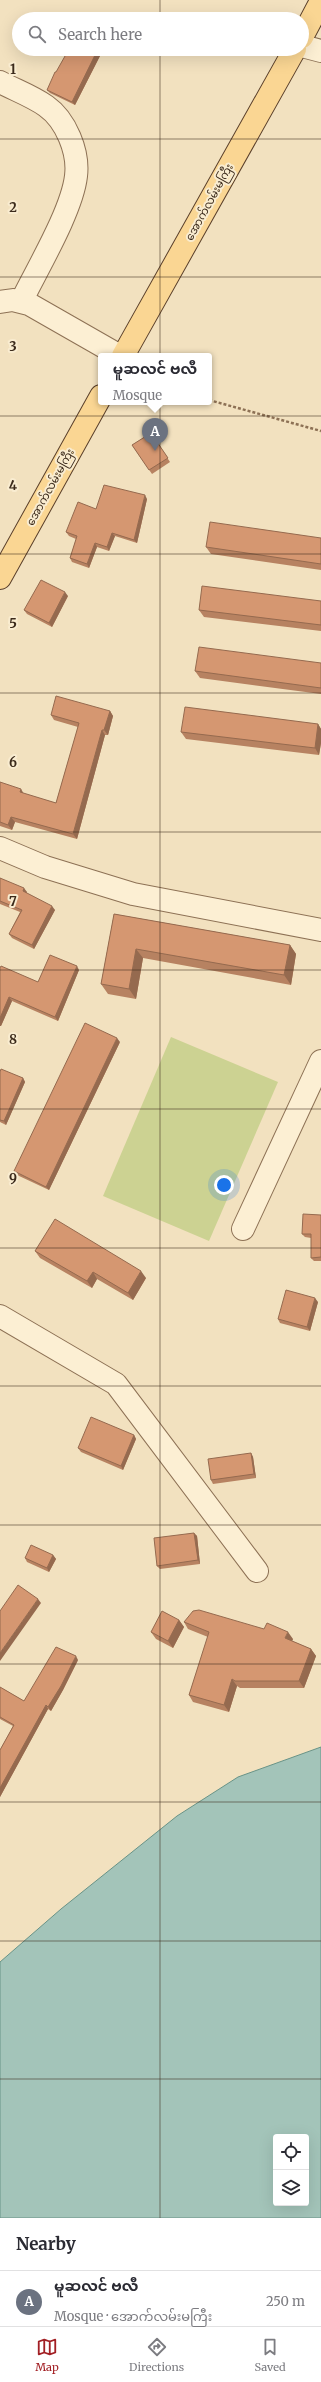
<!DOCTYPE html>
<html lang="en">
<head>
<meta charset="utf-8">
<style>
	:root { --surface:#fff; --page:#f7f7f7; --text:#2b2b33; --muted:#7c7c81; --line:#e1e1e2; --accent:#a21f24 }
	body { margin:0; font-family:Merriweather,"Noto Sans Myanmar",serif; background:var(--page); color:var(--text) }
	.controls { position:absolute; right:12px; bottom:12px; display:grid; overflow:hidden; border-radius:4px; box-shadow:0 4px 16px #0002 }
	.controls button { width:36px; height:36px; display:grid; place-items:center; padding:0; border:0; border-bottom:1px solid var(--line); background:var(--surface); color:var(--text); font:20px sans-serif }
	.you { position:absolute; left:224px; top:1185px; width:14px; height:14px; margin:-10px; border:3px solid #fff; border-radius:50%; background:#1a73e8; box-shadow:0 0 0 6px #1a73e833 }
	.badge { display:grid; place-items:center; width:26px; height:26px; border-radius:50%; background:var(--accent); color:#fff; font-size:13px; font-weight:700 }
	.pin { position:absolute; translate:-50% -33px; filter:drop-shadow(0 1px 2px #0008) }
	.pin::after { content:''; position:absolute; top:21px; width:14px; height:12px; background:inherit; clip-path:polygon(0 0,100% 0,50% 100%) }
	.popup { position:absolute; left:98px; top:353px; width:114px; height:52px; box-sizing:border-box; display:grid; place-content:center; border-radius:4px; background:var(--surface); filter:drop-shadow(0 1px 3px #0005); font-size:13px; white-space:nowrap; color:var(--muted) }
	.popup b { font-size:15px; color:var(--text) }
	.popup::after { content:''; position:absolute; left:50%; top:100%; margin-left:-8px; border:8px solid transparent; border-top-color:var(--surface) }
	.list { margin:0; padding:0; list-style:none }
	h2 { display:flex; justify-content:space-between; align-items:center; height:52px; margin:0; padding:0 16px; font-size:17px }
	h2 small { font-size:13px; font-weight:400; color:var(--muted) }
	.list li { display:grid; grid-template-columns:26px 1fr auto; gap:12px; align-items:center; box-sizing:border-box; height:56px; padding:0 16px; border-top:1px solid var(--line) }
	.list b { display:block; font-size:15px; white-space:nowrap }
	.list p { margin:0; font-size:13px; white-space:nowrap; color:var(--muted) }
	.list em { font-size:13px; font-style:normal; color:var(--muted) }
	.icon { flex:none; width:22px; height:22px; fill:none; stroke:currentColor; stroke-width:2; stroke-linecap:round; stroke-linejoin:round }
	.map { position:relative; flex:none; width:321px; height:2218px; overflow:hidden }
	.search { position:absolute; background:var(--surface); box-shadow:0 4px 16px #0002; left:12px; right:12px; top:12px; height:44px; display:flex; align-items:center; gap:10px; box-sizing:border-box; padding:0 14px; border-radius:22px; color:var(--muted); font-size:15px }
	.sheet { height:108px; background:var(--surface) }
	nav { display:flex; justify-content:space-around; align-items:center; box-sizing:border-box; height:56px; border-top:1px solid var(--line); background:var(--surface); font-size:11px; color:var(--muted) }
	nav a { display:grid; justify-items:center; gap:2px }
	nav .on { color:var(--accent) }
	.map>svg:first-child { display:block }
	.park { fill:#ccd292 }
	.water { fill:#a3c4b9; stroke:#699387; fill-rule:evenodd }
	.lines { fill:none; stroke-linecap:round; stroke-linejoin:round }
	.minor-casing { stroke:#8d7155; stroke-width:24 }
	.major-casing { stroke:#5a3f2a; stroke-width:24 }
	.path { stroke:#8d7155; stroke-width:2.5; stroke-dasharray:3 2; stroke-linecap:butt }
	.minor { stroke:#fcefd3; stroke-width:22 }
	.major { stroke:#fad693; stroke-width:22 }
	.wall { fill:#b78261 }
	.shaded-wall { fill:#956a4f }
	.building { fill:#d59771; stroke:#956a4f }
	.grid { fill:none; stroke:#3b2a1b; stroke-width:1; stroke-opacity:0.55 }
	.labels { text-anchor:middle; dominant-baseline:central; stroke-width:4; stroke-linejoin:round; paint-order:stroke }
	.street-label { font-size:11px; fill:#3b2a1b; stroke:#f9ecd0 }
	.grid-label { font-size:13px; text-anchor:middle; font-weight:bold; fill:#3b2a1b; stroke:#f9ecd0; stroke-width:4; stroke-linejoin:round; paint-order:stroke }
</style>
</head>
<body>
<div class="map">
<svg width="321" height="2218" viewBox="0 0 321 2218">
	<rect width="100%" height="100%" fill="#f2e1bf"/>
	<path class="park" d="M171 1037 278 1082 209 1241 103 1196Z"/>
	<path class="water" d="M321 1747V2218H0V1962L61 1909 177 1816 238 1777ZM276 2137H306V2203H276Z"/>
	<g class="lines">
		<g class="minor-casing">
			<path id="minor" d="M302 46 321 51
				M0 82C15 90 32 96 46 106 66 120 79 152 76 176 72 211 37 269 21 302
				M0 302 13 300 29 304 120 356
				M0 848 45 867 133 894 321 930
				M243 1229 321 1061
				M0 1316 116 1384 257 1571"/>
		</g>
		<g class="major-casing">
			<path id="major" d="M302 37 321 1
				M123 356 295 49
				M0 578 101 396"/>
		</g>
		<path class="path" d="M209 400 321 431"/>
		<use href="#minor" class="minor"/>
		<use href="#major" class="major"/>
	</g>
	<path class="wall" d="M69 49H100L102 52 75 105 50 93 47 90Z
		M151 433 170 462 152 474 132 445Z
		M147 499 137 543 115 536 109 551 97 547 89 568 72 562 70 558 76 539 69 536 66 532 96 509Z
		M321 538V570L211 554 206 547Z
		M68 596 52 627 27 614 24 610Z
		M321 601V631L204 617 199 610Z
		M321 663V694L200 678 195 671Z
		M110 711 113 716 108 735H105L77 839 15 822 12 830 0 826V782L24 794 56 803 78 727 54 720 51 715Z
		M318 724 321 729V743L319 755 186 739 181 732Z
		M0 878 27 892 26 893 55 910 34 949 12 938 9 934 20 912 0 904Z
		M114 914 290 945 296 954 291 985 143 958 136 999 108 994 101 984Z
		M0 968 38 982 79 970 58 1021 12 1001 1 1026H0Z
		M120 1042 49 1190 17 1175 14 1171Z
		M0 1072 23 1078 25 1082 6 1125 0 1122Z
		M321 1215V1261H314L311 1258V1238L305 1237 302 1234Z
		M35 1251 146 1278 133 1300 97 1279 92 1288 40 1258Z
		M318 1302 310 1331 280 1323 278 1319Z
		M134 1435 136 1439 123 1470 81 1452 78 1448Z
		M251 1453 253 1457 256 1478 213 1484 211 1480Z
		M194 1533 197 1536 200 1564 160 1569 157 1566Z
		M53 1555 56 1559 49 1572 27 1562 25 1558Z
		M179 1620 184 1627 173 1648 156 1639 151 1632Z
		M184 1622 293 1639 292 1641 311 1649 316 1656 304 1688H240L237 1686 229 1712 193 1702 189 1695 208 1637 188 1629Z
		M78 1660 63 1690 51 1711 48 1709 0 1797V1750L13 1726 0 1719V1687L24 1701Z"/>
	<path class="shaded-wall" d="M98 49H100L102 52 75 105 72 102Z
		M145 495 147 499 137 543 134 540Z
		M112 533 115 536 109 551 107 547Z
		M95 543 97 547 89 568 87 564Z
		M65 592 68 596 52 627 49 623Z
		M110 711 113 716 108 735 104 730Z
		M318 724 321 729V743L319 755 315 748Z
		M102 730 105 735 77 839 73 834Z
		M21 789 24 794 20 792Z
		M11 817 15 822 12 830 8 825Z
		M24 888 27 892 26 895 23 891Z
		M52 906 55 910 34 949 32 945Z
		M290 945 296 954 291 985 284 975Z
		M136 949 143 958 136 999 129 989Z
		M77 966 79 970 58 1021 55 1017Z
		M9 997 12 1001 1 1026H0V1018Z
		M117 1038 120 1042 49 1190 46 1187Z
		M23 1078 25 1082 6 1125 4 1121Z
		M141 1271 146 1278 133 1300 128 1293Z
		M93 1272 97 1279 92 1288 87 1281Z
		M315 1298 318 1302 310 1331 307 1327Z
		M134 1435 136 1439 123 1470 121 1466Z
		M251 1453 253 1457 256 1478 254 1474Z
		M194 1533 197 1536 200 1564 198 1560Z
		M53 1555 56 1559 49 1572 47 1568Z
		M38 1599 41 1603 0 1661V1653Z
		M179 1620 184 1627 173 1648 168 1641Z
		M288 1632 293 1639 290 1645 285 1638Z
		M311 1649 316 1656 304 1688 299 1681Z
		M76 1656 78 1660 63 1690 51 1711 48 1707Z
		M232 1679 237 1686 229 1712 224 1705Z
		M46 1705 48 1709 0 1797V1788Z"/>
	<path class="building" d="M69 49H98L72 102 47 90 55 72H56Z
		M151 433 168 458 149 470 132 445Z
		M104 485 145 495 134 540 112 533 107 547 95 543 87 564 70 558 77 536 66 532 78 502 96 509Z
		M210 522 321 538V564L206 547Z
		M41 580 65 592 49 623 24 610Z
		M202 586 321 601V625L199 610Z
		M199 647 321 663V688L195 671Z
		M56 696 110 711 104 730H102L73 834 11 817 8 825 0 822V782L21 789 20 792 56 803 79 723 51 715Z
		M185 707 318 724 315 748 181 732Z
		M0 878 24 888 23 891 52 906 32 945 9 934 22 910 0 901Z
		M114 914 290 945 284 975 136 949 129 989 101 984Z
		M50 955 77 966 55 1017 9 997 0 1018V968L1 966 38 982Z
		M85 1023 117 1038 46 1187 14 1171Z
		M1 1069 23 1078 4 1121 0 1120V1072Z
		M303 1214 321 1215V1257L311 1258V1234H302Z
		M55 1219 141 1271 128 1293 93 1272 87 1281 35 1251Z
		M286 1290 315 1298 307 1327 278 1319Z
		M91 1417 134 1435 121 1466 78 1448Z
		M251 1453 254 1474 211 1480 208 1459Z
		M194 1533 198 1560 157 1566 154 1538Z
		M31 1545 53 1555 47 1568 25 1558Z
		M18 1585 38 1599 0 1653V1611Z
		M199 1610 264 1629 267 1623 288 1632 285 1638 311 1649 299 1681H235L232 1679 224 1705 189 1695 209 1632 184 1622 193 1611Z
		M162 1611 179 1620 168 1641 151 1632Z
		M56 1647 76 1656 61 1686 48 1707 46 1705 0 1788V1750L14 1725 0 1717V1687L24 1701Z"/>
	<path class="grid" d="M160 0V19M160 49V2218M0 139H321M0 277H321M0 416H321M0 554H321M0 693H321M0 832H321M0 970H321M0 1109H321M0 1248H321M0 1386H321M0 1525H321M0 1664H321M0 1802H321M0 1941H321M0 2079H321"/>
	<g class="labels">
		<g class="street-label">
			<text transform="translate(209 202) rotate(-61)">အောက်လမ်းမကြီး</text>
			<text transform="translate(50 487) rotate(-61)">အောက်လမ်းမကြီး</text>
		</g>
	</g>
	<g class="grid-label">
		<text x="13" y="74">1</text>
		<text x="13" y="212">2</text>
		<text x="13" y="351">3</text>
		<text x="13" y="490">4</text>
		<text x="13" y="628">5</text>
		<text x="13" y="767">6</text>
		<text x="13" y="906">7</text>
		<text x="13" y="1044">8</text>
		<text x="13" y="1183">9</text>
	</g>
</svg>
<div class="controls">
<button><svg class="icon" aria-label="locate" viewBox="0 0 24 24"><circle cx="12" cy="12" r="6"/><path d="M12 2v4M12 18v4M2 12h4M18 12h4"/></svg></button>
<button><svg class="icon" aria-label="layers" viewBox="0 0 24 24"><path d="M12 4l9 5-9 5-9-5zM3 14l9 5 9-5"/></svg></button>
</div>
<div class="you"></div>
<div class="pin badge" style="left:155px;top:451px;background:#6b7280">A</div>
<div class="popup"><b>မူဆလင် ဗလီ</b>Mosque</div>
<div class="search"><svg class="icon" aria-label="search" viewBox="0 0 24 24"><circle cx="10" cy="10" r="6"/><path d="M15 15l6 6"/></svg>Search here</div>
</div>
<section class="sheet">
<h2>Nearby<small></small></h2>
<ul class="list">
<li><span class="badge" style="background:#6b7280">A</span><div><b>မူဆလင် ဗလီ</b><p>Mosque · အောက်လမ်းမကြီး</p></div><em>250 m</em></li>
</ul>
</section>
<nav>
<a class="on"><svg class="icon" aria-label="map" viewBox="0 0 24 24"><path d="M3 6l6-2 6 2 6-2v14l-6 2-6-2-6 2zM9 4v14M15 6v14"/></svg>Map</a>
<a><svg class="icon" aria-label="directions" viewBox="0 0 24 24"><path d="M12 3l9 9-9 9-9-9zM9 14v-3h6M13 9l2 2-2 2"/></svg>Directions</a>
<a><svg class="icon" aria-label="saved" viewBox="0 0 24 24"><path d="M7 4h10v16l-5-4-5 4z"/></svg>Saved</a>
</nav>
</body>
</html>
